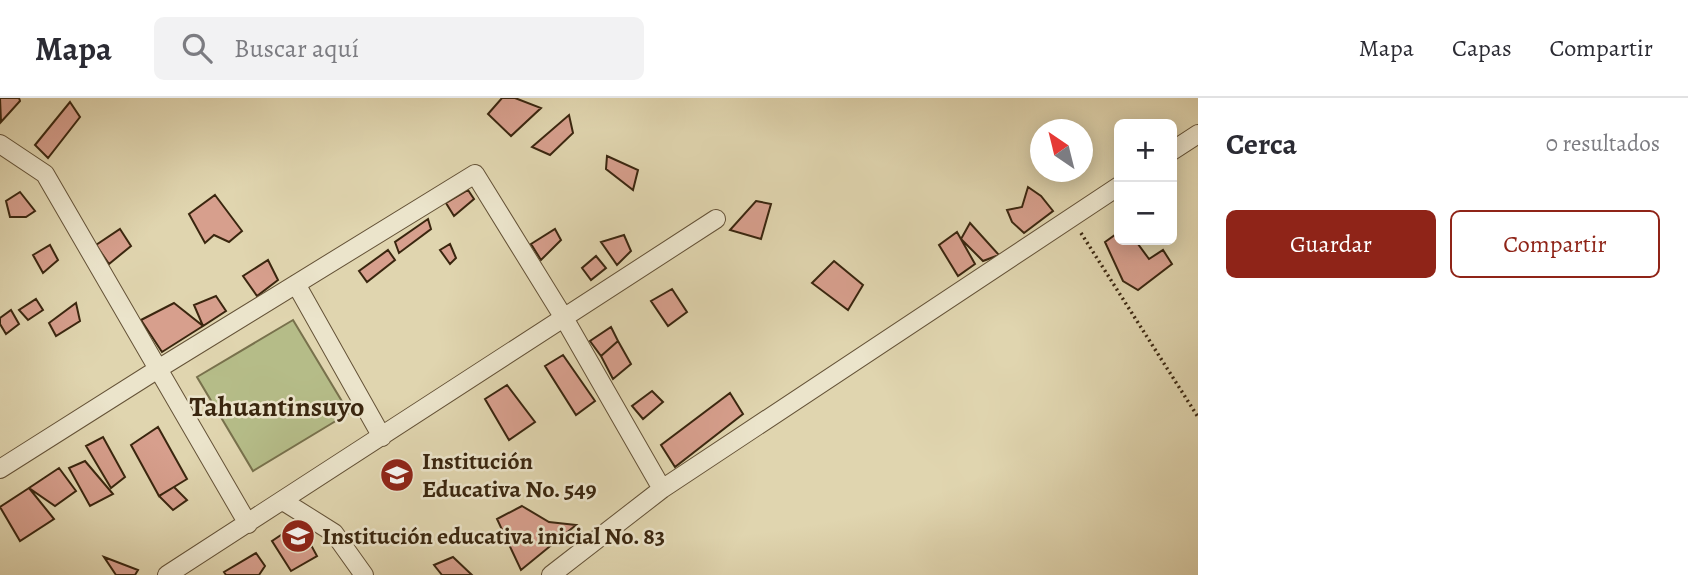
<!DOCTYPE html>
<html lang="es">
<head>
<meta charset="utf-8">
<style>
	:root { --surface:#fff; --page:#f2f2f3; --text:#2b2b33; --muted:#7c7c81; --line:#e1e1e2; --accent:#8f2418 }
	body { margin:0; font-family:Alegreya,serif; background:var(--page); color:var(--text) }
	.controls { position:absolute; right:21px; top:21px; display:grid; overflow:hidden; border-radius:10px; box-shadow:0 4px 18px #0003 }
	.controls button { width:63px; height:63px; display:grid; place-items:center; padding:0; border:0; border-bottom:2px solid var(--line); background:var(--surface); color:var(--text); font:35px sans-serif }
	.compass { position:absolute; left:1030px; top:21px; width:63px; height:63px; border-radius:50%; background:var(--surface); box-shadow:0 4px 18px #0003; rotate:325deg }
	.list { margin:0; padding:0; list-style:none }
	h2 { display:flex; justify-content:space-between; align-items:center; height:91px; margin:0; padding:0 28px; font-size:30px }
	h2 small { font-size:23px; font-weight:400; color:var(--muted) }
	.actions { display:flex; gap:14px; padding:21px 28px }
	.actions a { flex:1; padding:16px 0; border:2px solid var(--accent); border-radius:10px; text-align:center; font-size:24px; color:var(--accent) }
	.actions .main { background:var(--accent); color:#fff }
	.icon { flex:none; width:38px; height:38px; fill:none; stroke:currentColor; stroke-width:2; stroke-linecap:round; stroke-linejoin:round }
	.map { position:relative; flex:none; width:1198px; height:477px; overflow:hidden }
	header { display:flex; align-items:center; gap:42px; box-sizing:border-box; height:98px; padding:0 35px; background:var(--surface); border-bottom:2px solid var(--line) }
	header strong { font-size:33px }
	nav { display:flex; gap:38px; margin-inline-start:auto; font-size:24px }
	.search { width:490px; height:63px; background:var(--page); display:flex; align-items:center; gap:18px; box-sizing:border-box; padding:0 24px; border-radius:10px; color:var(--muted); font-size:26px }
	main { display:flex }
	aside { flex:1; background:var(--surface) }
	.map>svg:first-child { display:block }
	.green { fill:#b5bc88; stroke:#78714c; stroke-width:2 }
	.building { fill:#d79f8d; stroke:#3a260f; stroke-width:2 }
	.lines { fill:none; stroke-linecap:round; stroke-linejoin:round }
	.minor-casing { stroke:#645237; stroke-width:20 }
	.path { stroke:#3a260f; stroke-width:3.5; stroke-dasharray:2 3.5; stroke-linecap:butt }
	.minor { stroke:#ebe4cb; stroke-width:18 }
	.labels { text-anchor:middle; dominant-baseline:central; stroke-width:5; stroke-linejoin:round; paint-order:stroke }
	.poi-label { font-size:24px; font-weight:bold; fill:#3a260f; stroke:#ebe4cb; text-anchor:start }
	.quarter-label { font-size:28px; font-weight:bold; fill:#3a260f; stroke:#ebe4cb }
</style>
</head>
<body>
<header>
<strong>Mapa</strong>
<div class="search"><svg class="icon" aria-label="search" viewBox="0 0 24 24"><circle cx="10" cy="10" r="6"/><path d="M15 15l6 6"/></svg>Buscar aquí</div>
<nav><a>Mapa</a><a>Capas</a><a>Compartir</a></nav>
</header>
<main>
<div class="map">
<svg width="1198" height="477" viewBox="0 0 1198 477">
	<rect width="100%" height="100%" fill="#e0d5af"/>
	<filter id="stains"><feTurbulence type="fractalNoise" baseFrequency=".00286" numOctaves="4"/><feColorMatrix values="0 0 0 0 .2 0 0 0 0 .09 0 0 0 0 .02 0 0 0 .5 -.17"/></filter>
	<radialGradient id="worn" r=".72"><stop offset=".6" stop-color="#630" stop-opacity="0"/><stop offset="1" stop-color="#630" stop-opacity=".3"/></radialGradient>
	<path class="green" d="M293 222 349 315 253 373 197 279Z"/>
	<path class="building" d="M0 0H19L20 3 1 24Z
		M502 0H515L541 10 511 38 488 16Z
		M70 4 80 19 48 60 35 47Z
		M569 17 573 35 550 57 532 49Z
		M607 58 638 72 633 92 606 71Z
		M1028 89 1041 98 1053 113 1024 135 1012 124 1007 112 1022 109Z
		M468 92 474 101 454 118 446 105Z
		M20 94 35 113 26 119H10L6 103Z
		M215 97 242 133 229 144 214 137 205 145 189 116Z
		M756 103 771 106 761 141 730 132Z
		M428 121 431 131 399 155 395 144Z
		M970 125 999 157 983 163 961 141Z
		M120 131 131 148 109 166 96 147Z
		M555 131 561 142 541 162 531 146Z
		M957 134 975 166 958 178 939 147Z
		M1119 134V142H1135L1149 161 1163 152 1172 166 1138 192 1123 183 1105 144Z
		M624 137 631 153 617 167 601 144Z
		M450 146 456 160 450 166 440 152Z
		M50 147 58 162 43 175 33 157Z
		M388 152 395 162 367 184 359 173Z
		M596 158 606 170 591 182 582 170Z
		M268 162 278 182 257 198 243 178Z
		M834 163 863 187 848 212 812 185Z
		M672 191 687 214 668 228 651 203Z
		M216 198 226 213 203 228 194 207Z
		M36 201 43 212 28 222 19 212Z
		M76 205 80 223 56 238 49 225Z
		M174 205 203 228 162 254 141 222Z
		M11 212 19 226 6 236 0 226V220Z
		M611 229 618 243 601 258 590 243Z
		M618 243 631 266 613 281 601 258Z
		M563 257 595 303 576 317 545 268Z
		M507 287 535 324 509 342 485 301Z
		M652 293 663 304 643 321 632 308Z
		M730 295 743 316 675 369 661 347Z
		M158 329 187 381 159 398 131 347Z
		M103 339 125 379 111 390 86 348Z
		M85 363 113 396 90 408 69 370Z
		M59 370 76 393 55 408 29 390Z
		M174 389 187 402 173 412 159 398Z
		M29 390 54 421 20 443 0 409Z
		M522 408 549 424 576 427 521 472 497 421Z
		M299 425 317 458 291 473 272 443Z
		M256 455 265 468 259 477H226L224 474Z
		M104 459 138 472 135 477H116Z
		M453 459 472 477H442L434 467Z"/>
	<g class="lines">
		<g class="minor-casing">
			<path id="minor" d="M0 46 45 76 248 426
				M1172 53 1198 36
				M296 186 382 339
				M0 371 158 271 475 76 564 220 662 391
				M283 403 334 435 364 477
				M167 477 716 121
				M551 477 662 391 1119 88"/>
		</g>
		<path class="path" d="M1081 135 1198 319"/>
		<use href="#minor" class="minor"/>
	</g>
	<defs>
		<g id="school-disc" transform="scale(1.75)"><circle r="9.5" fill="#8f2418" stroke="#ebe4cb"/><path d="M0-5L7-2L0 1L-7-2ZM-4 1L0 2.5L4 1V4Q0 6-4 4Z" fill="#fff"/></g>
	</defs>
	<g fill-rule="evenodd">
		<use href="#school-disc" x="397" y="377"/>
		<use href="#school-disc" x="298" y="438"/>
	</g>
	<g class="labels">
		<g class="poi-label">
			<text x="422" y="363">Institución<tspan x="422" dy="28">Educativa No. 549</tspan></text>
			<text x="322" y="438">Institución educativa inicial No. 83</text>
		</g>
		<g class="quarter-label">
			<text x="277" y="309">Tahuantinsuyo</text>
		</g>
	</g>
	<rect width="100%" height="100%" filter="url(#stains)"/>
	<rect width="100%" height="100%" fill="url(#worn)"/>
</svg>
<div class="controls">
<button>+</button>
<button>−</button>
</div>
<svg class="compass" viewBox="-18 -18 36 36"><path d="M0-13l5 13h-10z" fill="#e53935"/><path d="M0 13l5-13h-10z" fill="#7c7c81"/></svg>
</div>
<aside>
<h2>Cerca<small>0 resultados</small></h2>
<ul class="list">
</ul>
<div class="actions"><a class="main">Guardar</a><a>Compartir</a></div>
</aside>
</main>
</body>
</html>
